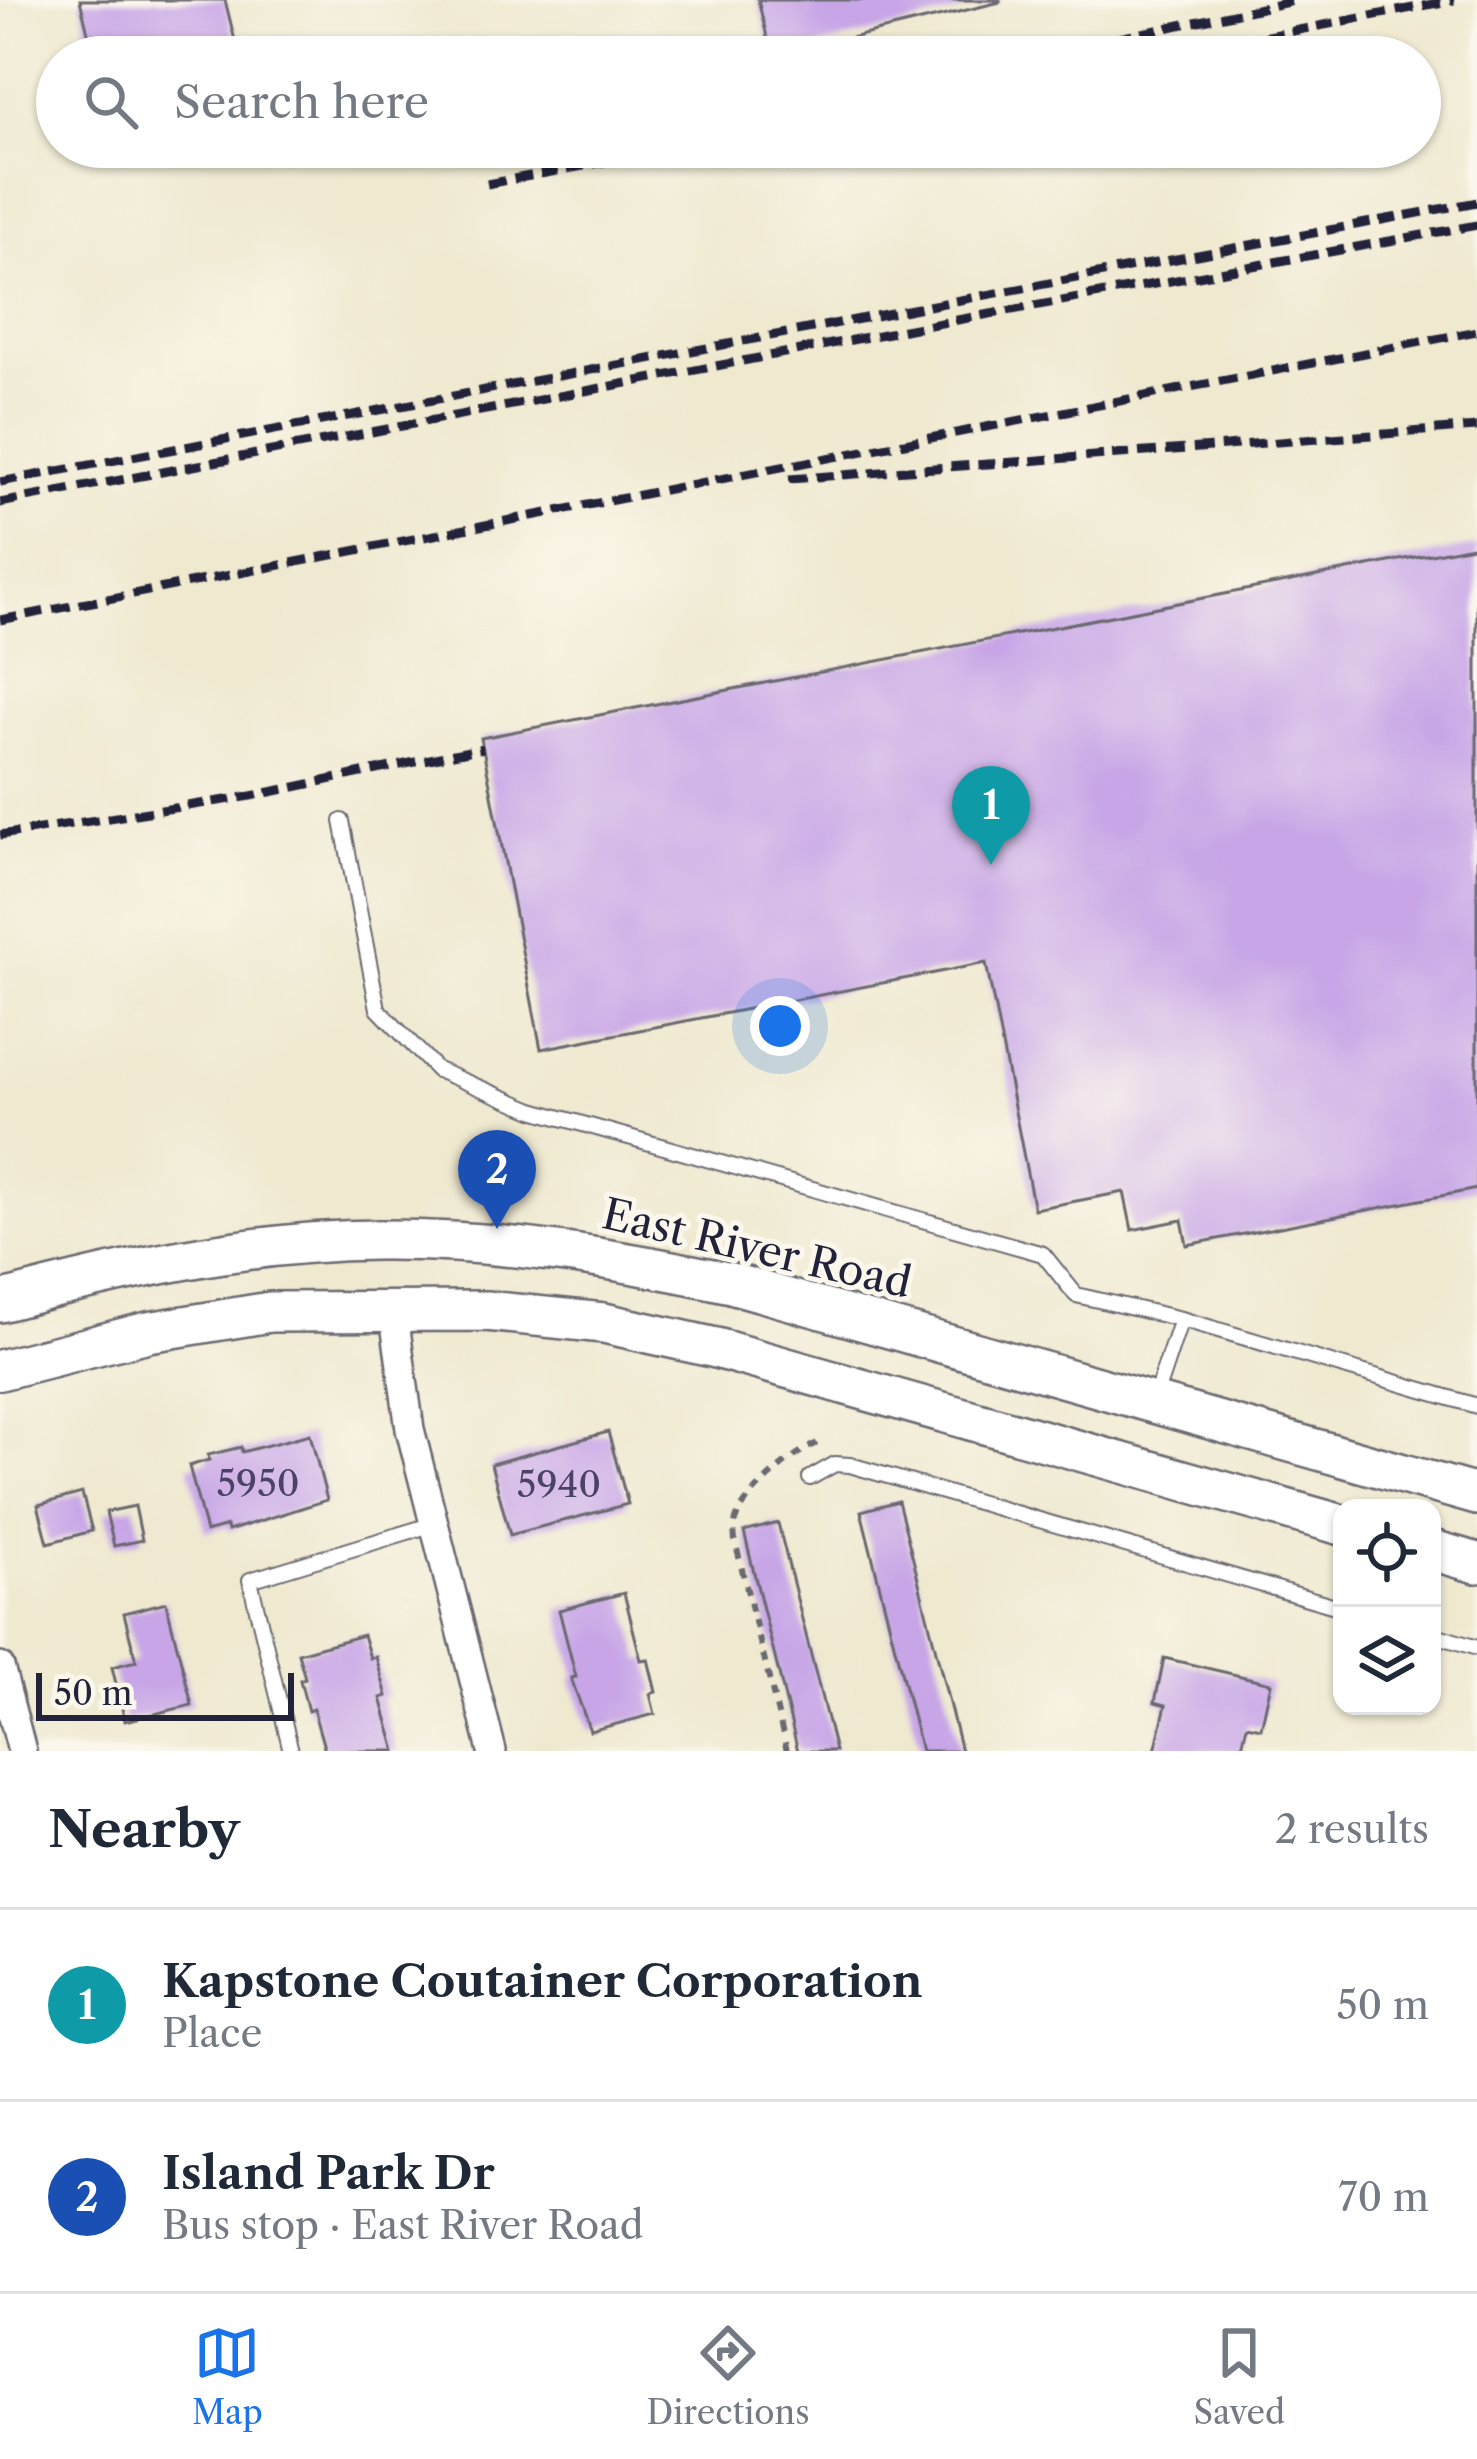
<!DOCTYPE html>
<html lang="en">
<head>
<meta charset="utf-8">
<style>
	:root { --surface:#fff; --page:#f6f6f7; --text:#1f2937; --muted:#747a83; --line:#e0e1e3; --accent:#1a73e8 }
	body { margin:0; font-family:"Libre Caslon Text",serif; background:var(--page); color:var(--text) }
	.controls { position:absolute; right:36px; bottom:36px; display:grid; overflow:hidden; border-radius:24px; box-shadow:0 3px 9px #0004 }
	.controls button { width:108px; height:108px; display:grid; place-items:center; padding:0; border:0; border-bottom:3px solid var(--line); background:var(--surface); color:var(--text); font:60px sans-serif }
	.scale { position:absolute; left:36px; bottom:30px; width:258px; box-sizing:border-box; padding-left:12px; border:6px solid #22223b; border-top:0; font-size:33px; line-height:42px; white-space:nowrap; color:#22223b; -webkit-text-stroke:9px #fbf7ec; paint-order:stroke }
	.you { position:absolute; left:780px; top:1026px; width:42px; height:42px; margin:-30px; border:9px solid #fff; border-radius:50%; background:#1a73e8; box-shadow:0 0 0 18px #1a73e833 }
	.badge { display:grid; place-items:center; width:78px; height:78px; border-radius:50%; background:var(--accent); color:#fff; font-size:39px; font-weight:700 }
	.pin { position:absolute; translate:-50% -99px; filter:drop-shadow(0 3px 6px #0008) }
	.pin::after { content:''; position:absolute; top:63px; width:42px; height:36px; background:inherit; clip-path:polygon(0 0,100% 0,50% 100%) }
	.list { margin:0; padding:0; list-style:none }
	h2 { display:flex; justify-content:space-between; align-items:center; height:156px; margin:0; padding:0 48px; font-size:51px }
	h2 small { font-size:39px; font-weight:400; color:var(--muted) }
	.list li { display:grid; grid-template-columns:78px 1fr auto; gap:36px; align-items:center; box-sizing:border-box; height:192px; padding:0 48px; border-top:3px solid var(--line) }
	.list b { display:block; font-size:45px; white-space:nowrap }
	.list p { margin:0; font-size:39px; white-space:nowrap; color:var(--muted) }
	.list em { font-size:39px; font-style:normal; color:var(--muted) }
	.icon { flex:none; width:66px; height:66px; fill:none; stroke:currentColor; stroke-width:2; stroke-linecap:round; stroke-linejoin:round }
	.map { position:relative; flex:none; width:1477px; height:1751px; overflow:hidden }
	.search { position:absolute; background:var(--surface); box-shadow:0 3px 9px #0004; left:36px; right:36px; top:36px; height:132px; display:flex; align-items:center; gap:30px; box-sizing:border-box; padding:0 42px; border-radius:66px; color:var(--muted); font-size:45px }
	.sheet { height:540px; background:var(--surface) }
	nav { display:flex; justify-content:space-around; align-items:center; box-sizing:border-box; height:168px; border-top:3px solid var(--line); background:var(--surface); font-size:33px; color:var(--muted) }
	nav a { display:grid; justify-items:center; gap:6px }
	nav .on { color:var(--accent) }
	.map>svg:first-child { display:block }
	.building { fill:#c7a5e7 }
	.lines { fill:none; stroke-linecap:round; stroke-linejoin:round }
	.service-casing { stroke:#6a686f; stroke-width:18 }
	.minor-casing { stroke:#6a686f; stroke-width:32 }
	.secondary-casing { stroke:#6a686f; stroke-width:44 }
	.path { stroke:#6a686f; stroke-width:6; stroke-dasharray:9 9; stroke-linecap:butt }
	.service { stroke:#fff; stroke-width:14 }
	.minor { stroke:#fff; stroke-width:27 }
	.secondary { stroke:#fff; stroke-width:39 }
	.rail { stroke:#22223b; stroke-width:9; stroke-dasharray:18 9; stroke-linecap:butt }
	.labels { text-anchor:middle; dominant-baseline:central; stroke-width:10; stroke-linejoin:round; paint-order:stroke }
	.number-label { font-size:36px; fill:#4b4366 }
	.street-label { font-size:42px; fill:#22223b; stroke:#fbf7ec }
</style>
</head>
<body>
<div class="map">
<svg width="1477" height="1751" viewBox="0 0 1477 1751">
	<rect width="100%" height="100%" fill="#fbf7ec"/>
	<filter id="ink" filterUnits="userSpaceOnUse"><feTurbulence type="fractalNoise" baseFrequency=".00833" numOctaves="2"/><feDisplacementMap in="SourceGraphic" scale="24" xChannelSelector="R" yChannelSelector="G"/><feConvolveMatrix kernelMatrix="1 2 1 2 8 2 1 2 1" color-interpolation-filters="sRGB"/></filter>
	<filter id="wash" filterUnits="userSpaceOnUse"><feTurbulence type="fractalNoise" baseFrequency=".004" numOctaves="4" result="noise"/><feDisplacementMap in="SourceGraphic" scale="48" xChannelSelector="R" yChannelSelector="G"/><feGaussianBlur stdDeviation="2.7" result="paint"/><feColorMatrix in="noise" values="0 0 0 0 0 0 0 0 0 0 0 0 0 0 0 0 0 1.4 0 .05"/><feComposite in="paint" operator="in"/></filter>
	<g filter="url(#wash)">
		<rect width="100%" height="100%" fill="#efe9d0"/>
		<g id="blocks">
			<path class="building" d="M80 0H225L239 57H94Z
				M758 0H1000V2L772 57Z
				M1477 545V1189L1187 1245 1182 1220 1132 1230 1124 1192 1034 1209 986 963 541 1049 481 738Z
				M608 1432 628 1504 510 1535 491 1464Z
				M310 1434 327 1500 228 1531 227 1526 206 1532 189 1466 209 1460 208 1455 241 1447 242 1452Z
				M82 1493 92 1531 48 1543 38 1505Z
				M898 1501 914 1563 961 1751H921L861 1511Z
				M135 1506 142 1540 114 1546 106 1512Z
				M778 1523 835 1751H798L744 1532Z
				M624 1593 641 1660 648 1659 656 1692 650 1694 655 1714 590 1731 571 1678 576 1677 559 1610Z
				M166 1602 192 1705 125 1721 112 1667 136 1661 124 1613Z
				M363 1635 370 1658 376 1657 387 1696 381 1698 396 1751H325L313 1709 308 1711 300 1680 305 1678 298 1653Z
				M1164 1658 1271 1683 1261 1728 1247 1725 1241 1751H1155L1166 1705 1155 1702Z"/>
		</g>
	</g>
	<g filter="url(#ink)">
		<use href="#blocks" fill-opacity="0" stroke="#6a686f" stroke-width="3"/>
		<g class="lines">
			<g class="service-casing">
				<path id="service" d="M342 821 378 1009 437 1070 533 1110 1043 1254 1076 1295 1181 1319 1477 1406
					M1155 1397 1181 1319
					M810 1478 835 1464 850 1465 1342 1608
					M1432 1634 1477 1648
					M291 1751 250 1580 434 1524"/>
			</g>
			<g class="minor-casing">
				<path id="minor" d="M393 1309 410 1429 492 1751
					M0 1667 22 1751"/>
			</g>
			<g class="secondary-casing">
				<path id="secondary" d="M0 1302C123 1269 250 1241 378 1240 497 1239 615 1258 731 1283L1477 1495
					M0 1370 148 1332 270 1312 486 1311 604 1323 716 1348 1342 1525
					M1432 1550 1477 1563"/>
			</g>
			<path class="path" d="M787 1751 735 1541C734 1531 734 1521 739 1512 756 1485 792 1453 822 1441"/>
			<use href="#service" class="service"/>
			<use href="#minor" class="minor"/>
			<use href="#secondary" class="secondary"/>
			<path class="rail" d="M1064 57 1114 39 1299 0
				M1158 57 1454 0
				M487 184 685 147
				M789 479 1477 427
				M0 482 1477 202
				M0 503 941 323 1477 225
				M0 620 1477 331
				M0 835 251 796 483 748"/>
		</g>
	</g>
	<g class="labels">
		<g class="number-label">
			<text x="258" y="1483">5950</text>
			<text x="559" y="1484">5940</text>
		</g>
		<g class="street-label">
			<text transform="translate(757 1248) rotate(13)">East River Road</text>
		</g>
	</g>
</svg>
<div class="controls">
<button><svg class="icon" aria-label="locate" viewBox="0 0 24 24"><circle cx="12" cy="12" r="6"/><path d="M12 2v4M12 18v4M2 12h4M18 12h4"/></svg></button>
<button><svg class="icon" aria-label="layers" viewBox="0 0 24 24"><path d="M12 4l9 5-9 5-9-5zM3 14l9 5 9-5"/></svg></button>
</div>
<div class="scale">50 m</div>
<div class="you"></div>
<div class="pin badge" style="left:991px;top:865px;background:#0f9aa8">1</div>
<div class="pin badge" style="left:497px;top:1229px;background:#1a4fb4">2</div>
<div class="search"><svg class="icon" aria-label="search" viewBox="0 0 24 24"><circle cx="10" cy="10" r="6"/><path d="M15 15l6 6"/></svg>Search here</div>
</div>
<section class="sheet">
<h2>Nearby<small>2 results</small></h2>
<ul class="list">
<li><span class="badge" style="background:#0f9aa8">1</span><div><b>Kapstone Coutainer Corporation</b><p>Place</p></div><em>50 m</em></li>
<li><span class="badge" style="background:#1a4fb4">2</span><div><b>Island Park Dr</b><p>Bus stop · East River Road</p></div><em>70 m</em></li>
</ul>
</section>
<nav>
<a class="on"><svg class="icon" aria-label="map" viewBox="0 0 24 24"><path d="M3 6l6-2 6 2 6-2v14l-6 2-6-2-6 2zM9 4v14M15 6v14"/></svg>Map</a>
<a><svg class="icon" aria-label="directions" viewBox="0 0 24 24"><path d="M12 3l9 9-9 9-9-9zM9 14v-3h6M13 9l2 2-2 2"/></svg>Directions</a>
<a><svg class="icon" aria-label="saved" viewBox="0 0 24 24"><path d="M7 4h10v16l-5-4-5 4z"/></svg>Saved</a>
</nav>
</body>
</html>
